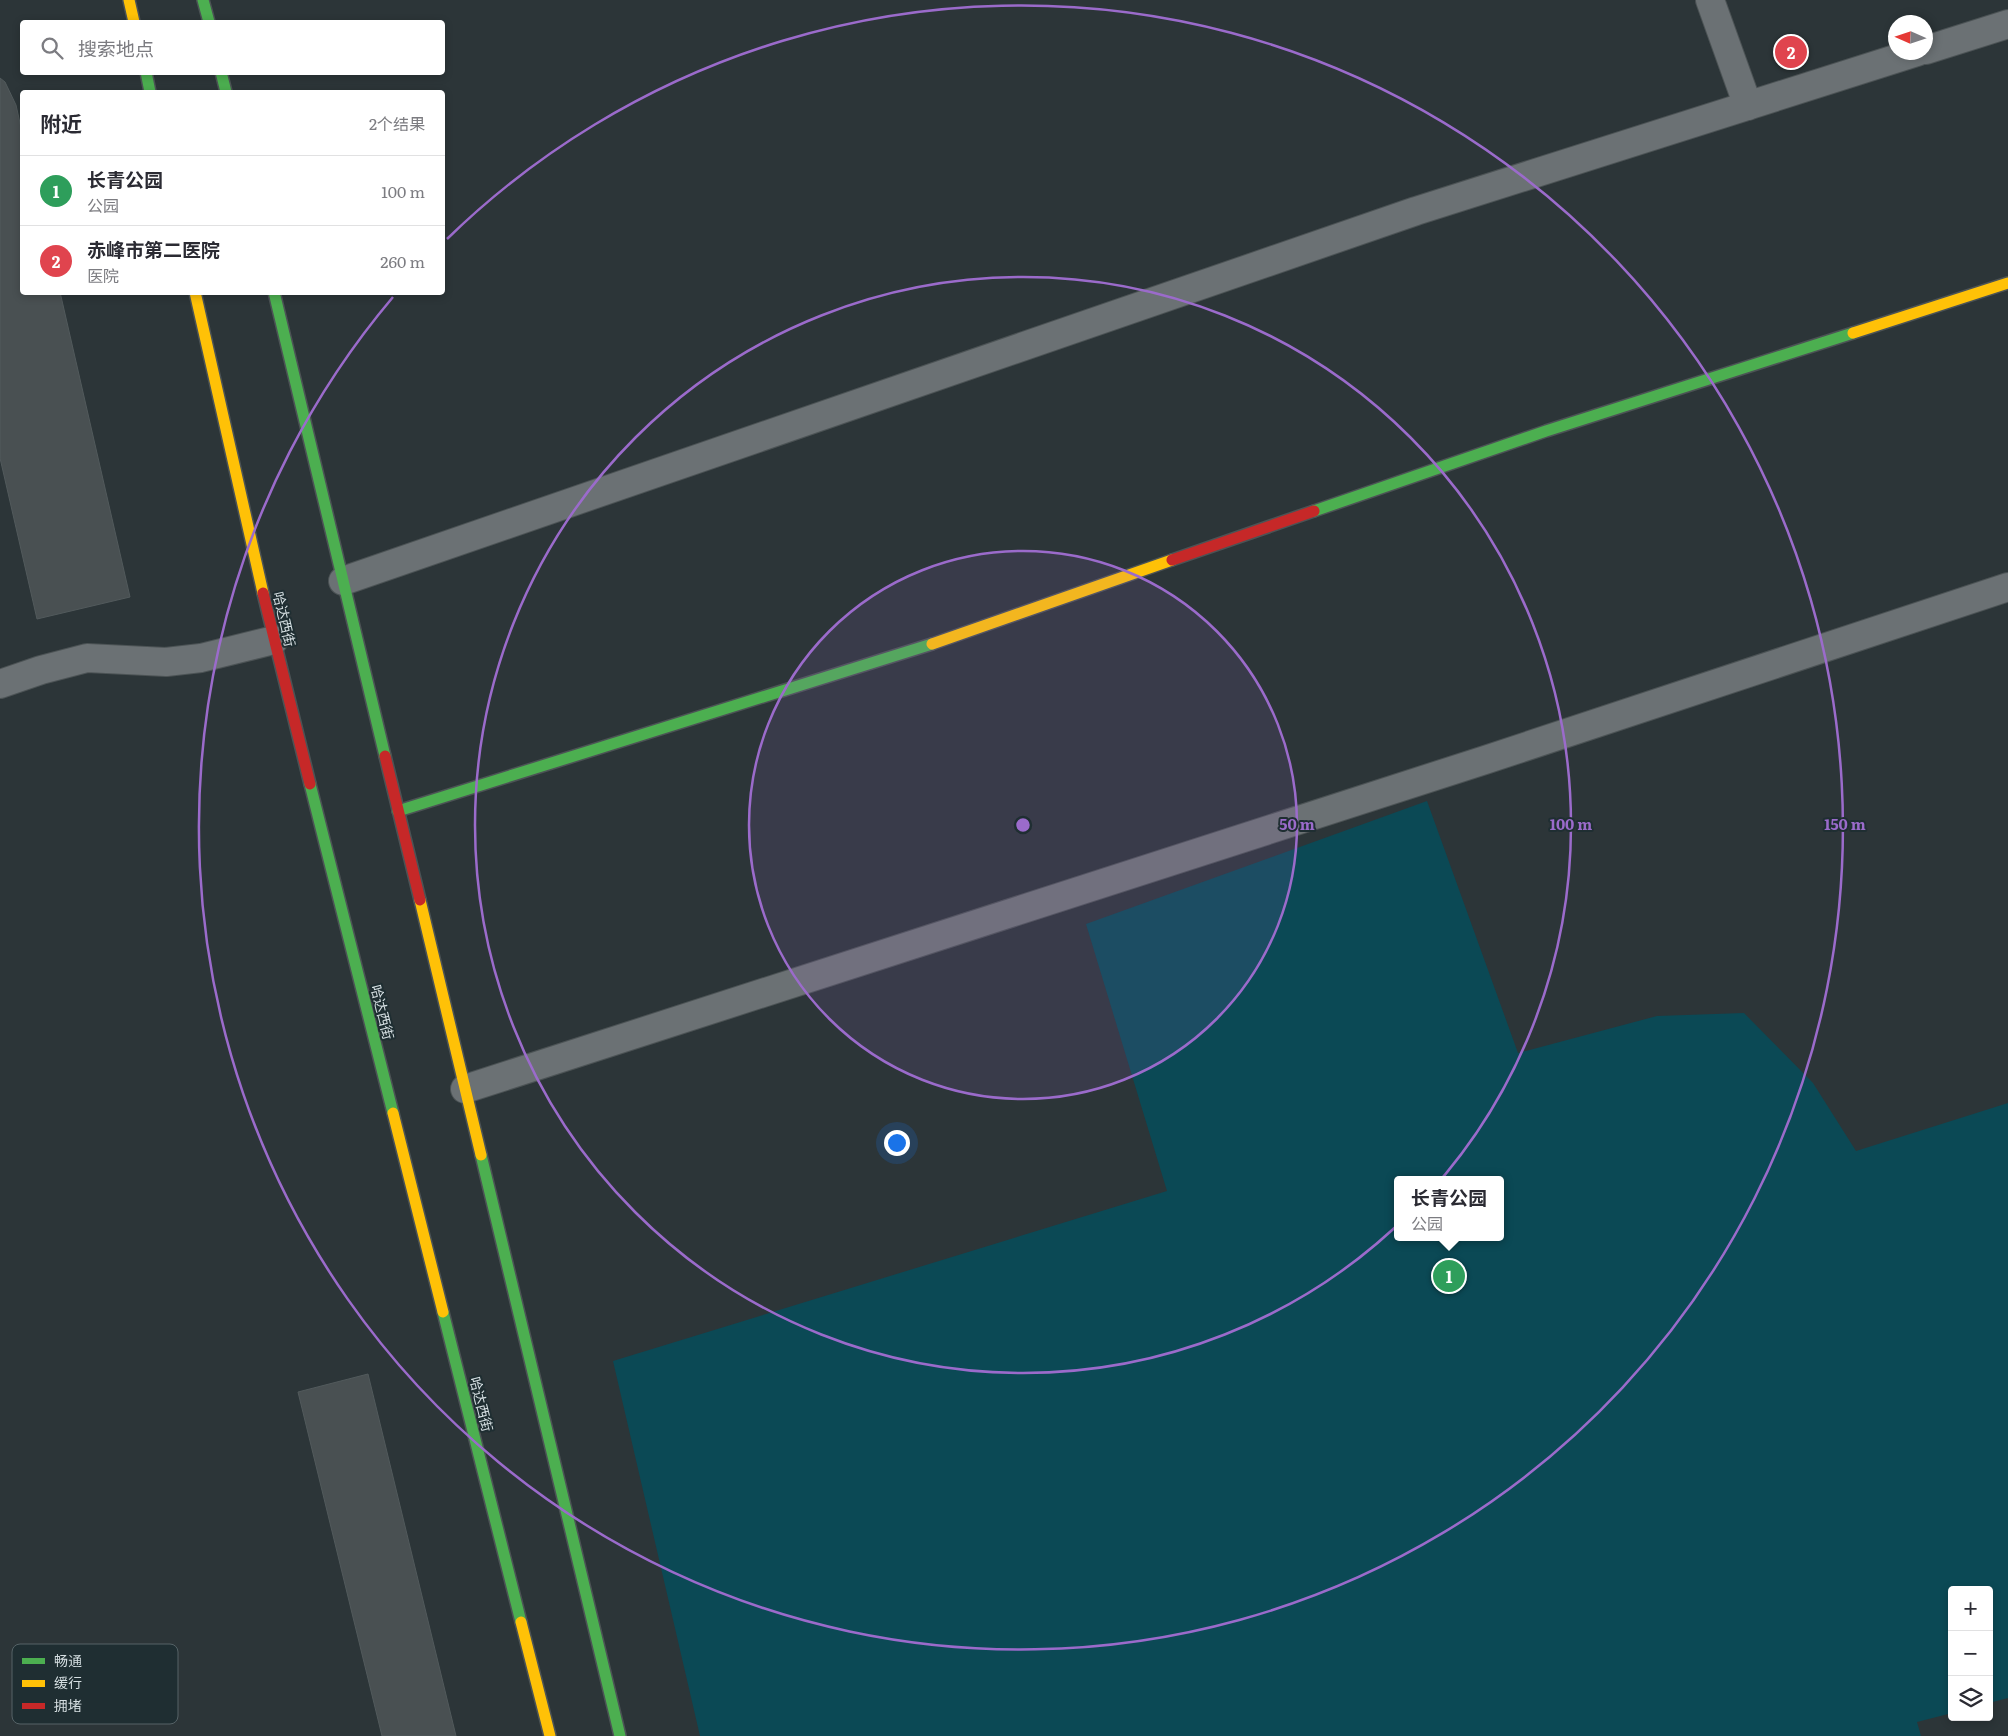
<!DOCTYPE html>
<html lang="zh">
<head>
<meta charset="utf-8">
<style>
	:root { --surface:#fff; --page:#f7f7f7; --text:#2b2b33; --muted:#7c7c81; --line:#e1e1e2; --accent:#db2777 }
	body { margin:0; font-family:Literata,"Noto Sans SC",serif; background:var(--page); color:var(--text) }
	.controls { position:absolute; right:15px; bottom:15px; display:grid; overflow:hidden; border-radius:5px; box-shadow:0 2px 8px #0003 }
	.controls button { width:45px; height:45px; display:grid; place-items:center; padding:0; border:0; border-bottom:1px solid var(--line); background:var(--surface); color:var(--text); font:25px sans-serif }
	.compass { position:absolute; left:1888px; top:15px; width:45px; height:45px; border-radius:50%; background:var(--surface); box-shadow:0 2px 8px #0003; rotate:273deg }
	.you { position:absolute; left:896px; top:1142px; width:18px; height:18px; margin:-12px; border:4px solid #fff; border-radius:50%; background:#1a73e8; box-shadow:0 0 0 8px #1a73e833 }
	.badge { display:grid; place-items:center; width:32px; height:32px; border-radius:50%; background:var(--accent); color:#fff; font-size:16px; font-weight:700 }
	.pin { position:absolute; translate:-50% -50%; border:2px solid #fff; box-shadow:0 1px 5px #0006 }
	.popup { position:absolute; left:1394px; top:1176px; width:110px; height:65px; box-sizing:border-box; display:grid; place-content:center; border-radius:5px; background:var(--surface); filter:drop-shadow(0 1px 4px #0005); font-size:16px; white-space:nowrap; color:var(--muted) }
	.popup b { font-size:19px; color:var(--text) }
	.popup::after { content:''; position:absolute; left:50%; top:100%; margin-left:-10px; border:10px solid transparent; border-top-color:var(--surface) }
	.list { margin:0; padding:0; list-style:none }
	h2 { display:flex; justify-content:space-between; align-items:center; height:65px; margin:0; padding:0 20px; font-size:21px }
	h2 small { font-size:16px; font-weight:400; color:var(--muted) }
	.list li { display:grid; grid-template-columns:32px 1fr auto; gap:15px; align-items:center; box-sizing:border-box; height:70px; padding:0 20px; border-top:1px solid var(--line) }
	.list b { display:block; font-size:19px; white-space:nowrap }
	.list p { margin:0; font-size:16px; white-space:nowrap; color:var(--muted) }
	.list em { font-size:16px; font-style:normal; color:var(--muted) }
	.icon { flex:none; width:28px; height:28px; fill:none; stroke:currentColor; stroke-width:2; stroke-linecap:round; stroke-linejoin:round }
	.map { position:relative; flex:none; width:2008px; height:1736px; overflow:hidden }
	.search { position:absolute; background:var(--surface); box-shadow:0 2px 8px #0003; left:20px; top:20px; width:425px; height:55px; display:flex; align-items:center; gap:12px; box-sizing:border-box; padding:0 18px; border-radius:5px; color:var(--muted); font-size:19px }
	.panel { position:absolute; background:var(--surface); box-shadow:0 2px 8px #0003; left:20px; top:90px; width:425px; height:205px; border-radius:5px }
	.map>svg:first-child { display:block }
	.green { fill:#0b4955; fill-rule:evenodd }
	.building { fill:#495052; stroke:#525a5c }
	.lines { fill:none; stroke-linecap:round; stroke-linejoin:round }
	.street-casing { stroke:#4c5355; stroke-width:30 }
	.fast-casing { stroke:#4c5355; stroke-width:14 }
	.slow-casing { stroke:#4c5355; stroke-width:14 }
	.jam-casing { stroke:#4c5355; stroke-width:14 }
	.street { stroke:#6b7174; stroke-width:28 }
	.fast { stroke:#4caf50; stroke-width:11 }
	.slow { stroke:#ffc107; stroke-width:11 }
	.jam { stroke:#c62828; stroke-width:11 }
	.ring { fill:none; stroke:#9b6bcb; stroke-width:2.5 }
	.labels { text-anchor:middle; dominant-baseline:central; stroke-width:4; stroke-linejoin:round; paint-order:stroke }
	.street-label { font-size:14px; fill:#d6dfe2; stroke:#1f2e32 }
	.key { fill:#1f2e32; stroke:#566367; stroke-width:1 }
	.key-label { font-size:14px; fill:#d6dfe2 }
	.centre { fill:#9b6bcb; stroke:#1f2e32; stroke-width:2.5 }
	.ring-label { font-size:15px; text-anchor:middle; font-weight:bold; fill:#9b6bcb; stroke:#1f2e32; stroke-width:4; stroke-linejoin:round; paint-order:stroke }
</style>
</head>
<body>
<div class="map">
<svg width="2008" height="1736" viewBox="0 0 2008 1736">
	<rect width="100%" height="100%" fill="#2c3538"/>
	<path class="green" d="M1427 801 1518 1053 1657 1016 1744 1013 1813 1083 1856 1151 2008 1103V1698L1989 1703V1590H1952V1713L1917 1722 1921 1736H700L613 1361 1167 1191 1086 924ZM1398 1180H1500V1237H1398Z"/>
	<path class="building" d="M0 78 5 82 16 105 22 132V292H60L130 597 37 619 0 458Z
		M368 1374 456 1736H382L298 1392Z"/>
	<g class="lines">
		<g class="street-casing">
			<path id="street" d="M1710 0 1748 106
				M1926 50 2008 24
				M343 581 1416 211 1917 52
				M0 684 41 670 87 658 166 662 201 658 274 640
				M465 1089 1485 760 2008 587"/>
		</g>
		<g class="fast-casing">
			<path id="fast" d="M203 0 209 22
				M146 72 150 92
				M221 72 226 92
				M274 292 385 756
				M1314 511 1546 431 1853 333
				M310 784 393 1113
				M398 811 932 644
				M481 1155 620 1736
				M443 1312 521 1622"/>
		</g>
		<g class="slow-casing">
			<path id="slow" d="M129 0 134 22
				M195 292 263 593
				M1853 333 2008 283
				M932 644 1172 560
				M420 900 481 1155
				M393 1113 443 1312
				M521 1622 550 1736"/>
		</g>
		<g class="jam-casing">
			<path id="jam" d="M1172 560 1314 511
				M263 593 310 784
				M385 756 420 900"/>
		</g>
		<use href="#street" class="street"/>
		<use href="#fast" class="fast"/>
		<use href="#slow" class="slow"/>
		<use href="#jam" class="jam"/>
	</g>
	<circle cx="1023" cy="825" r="274" fill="#9b6bcb" fill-opacity=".12"/>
	<g class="ring">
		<circle cx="1023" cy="825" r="274"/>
		<circle cx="1023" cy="825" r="548"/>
		<path d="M447 239A822 822 0 1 1 393 297"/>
	</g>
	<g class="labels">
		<g class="street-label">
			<text transform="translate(285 619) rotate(77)">哈达西街</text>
			<text transform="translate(383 1012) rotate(76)">哈达西街</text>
			<text transform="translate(482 1404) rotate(76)">哈达西街</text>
		</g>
	</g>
	<rect x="12" y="1644" width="166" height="80" rx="8" class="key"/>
	<rect x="22" y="1658" width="23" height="6" fill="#4caf50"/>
	<rect x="22" y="1680" width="23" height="7" fill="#ffc107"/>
	<rect x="22" y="1703" width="23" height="6" fill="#c62828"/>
	<g class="key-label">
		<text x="54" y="1666">畅通</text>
		<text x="54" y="1688">缓行</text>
		<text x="54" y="1711">拥堵</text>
	</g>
	<circle cx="1023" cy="825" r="8" class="centre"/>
	<g class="ring-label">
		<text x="1297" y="830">50 m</text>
		<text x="1571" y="830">100 m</text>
		<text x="1845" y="830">150 m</text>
	</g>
</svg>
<div class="controls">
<button>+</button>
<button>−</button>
<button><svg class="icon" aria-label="layers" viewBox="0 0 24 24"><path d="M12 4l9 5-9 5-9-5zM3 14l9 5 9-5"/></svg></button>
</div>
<svg class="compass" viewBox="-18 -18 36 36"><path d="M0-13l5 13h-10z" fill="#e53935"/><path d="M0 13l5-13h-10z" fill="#7c7c81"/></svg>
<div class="you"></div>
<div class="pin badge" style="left:1449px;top:1276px;background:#2e9e5b">1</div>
<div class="popup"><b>长青公园</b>公园</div>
<div class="pin badge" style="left:1791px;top:52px;background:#e0444e">2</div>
<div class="search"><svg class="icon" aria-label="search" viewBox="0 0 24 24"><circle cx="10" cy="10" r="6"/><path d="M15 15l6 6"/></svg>搜索地点</div>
<section class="panel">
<h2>附近<small>2个结果</small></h2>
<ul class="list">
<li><span class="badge" style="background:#2e9e5b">1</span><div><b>长青公园</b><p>公园</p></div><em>100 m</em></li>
<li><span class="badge" style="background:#e0444e">2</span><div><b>赤峰市第二医院</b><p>医院</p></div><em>260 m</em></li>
</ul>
</section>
</div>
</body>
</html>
